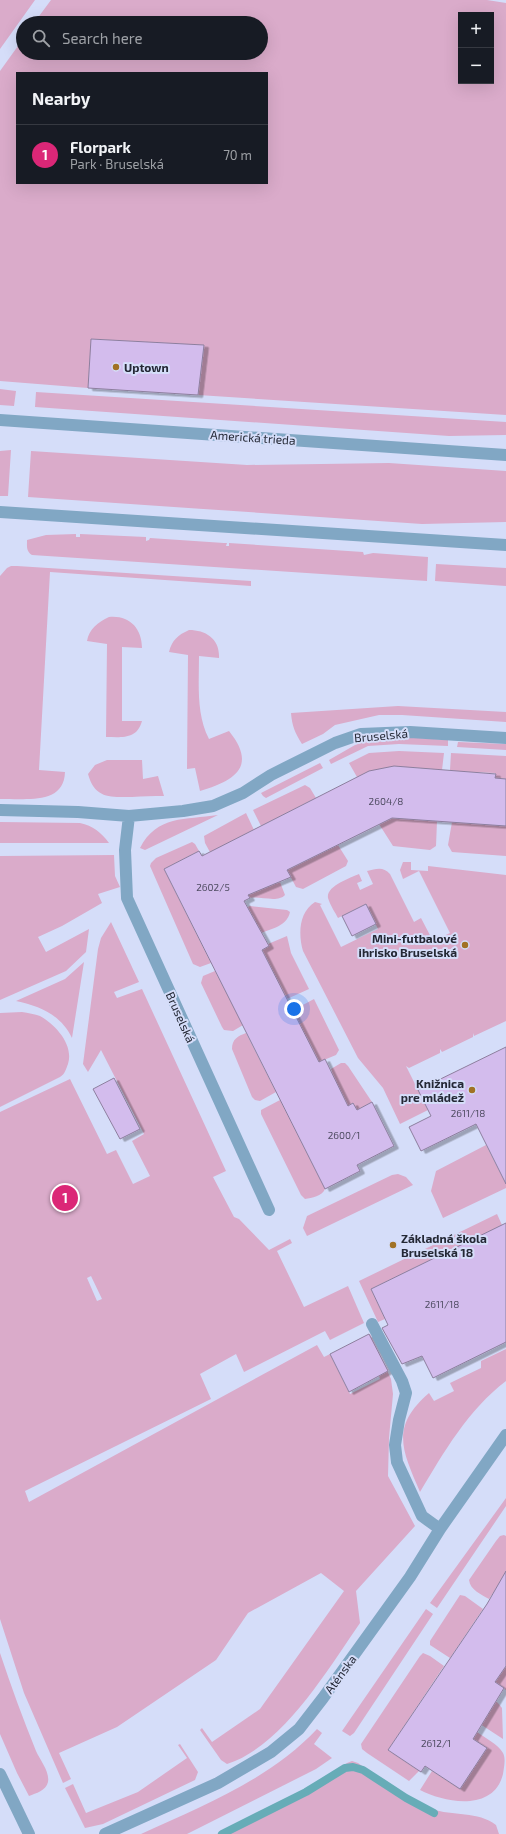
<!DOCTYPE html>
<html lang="en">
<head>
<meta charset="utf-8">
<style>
	:root { --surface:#171b24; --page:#20242c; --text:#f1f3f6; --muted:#9ea1a6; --line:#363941; --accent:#db2777 }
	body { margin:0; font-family:"Exo 2",sans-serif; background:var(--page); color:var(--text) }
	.controls { position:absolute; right:12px; top:12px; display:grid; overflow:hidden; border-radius:0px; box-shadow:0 4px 16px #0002 }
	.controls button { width:36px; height:36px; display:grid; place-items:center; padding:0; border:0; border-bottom:1px solid var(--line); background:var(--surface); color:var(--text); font:20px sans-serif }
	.you { position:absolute; left:294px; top:1009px; width:14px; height:14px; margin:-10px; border:3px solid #fff; border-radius:50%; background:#1a73e8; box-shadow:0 0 0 6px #1a73e833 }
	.badge { display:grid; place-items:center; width:26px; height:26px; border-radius:50%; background:var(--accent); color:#fff; font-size:13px; font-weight:700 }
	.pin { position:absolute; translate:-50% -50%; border:2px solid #fff; box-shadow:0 1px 4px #0006 }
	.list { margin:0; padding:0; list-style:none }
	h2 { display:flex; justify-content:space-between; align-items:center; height:52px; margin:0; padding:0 16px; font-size:17px }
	h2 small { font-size:13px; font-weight:400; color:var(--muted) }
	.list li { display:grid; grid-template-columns:26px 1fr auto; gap:12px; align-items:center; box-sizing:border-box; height:60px; padding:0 16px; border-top:1px solid var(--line) }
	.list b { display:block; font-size:15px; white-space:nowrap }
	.list p { margin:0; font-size:13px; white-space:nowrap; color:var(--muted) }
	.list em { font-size:13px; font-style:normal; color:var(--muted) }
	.icon { flex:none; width:22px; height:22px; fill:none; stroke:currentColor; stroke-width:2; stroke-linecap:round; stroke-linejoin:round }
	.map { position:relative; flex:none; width:506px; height:1834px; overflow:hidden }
	.search { position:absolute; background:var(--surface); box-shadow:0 4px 16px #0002; left:16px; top:16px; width:252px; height:44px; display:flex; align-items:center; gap:10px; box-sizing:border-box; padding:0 14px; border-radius:22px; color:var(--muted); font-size:15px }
	.panel { position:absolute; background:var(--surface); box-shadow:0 4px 16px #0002; left:16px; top:72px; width:252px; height:112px; border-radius:0px }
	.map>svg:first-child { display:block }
	.green { fill:#daabca; fill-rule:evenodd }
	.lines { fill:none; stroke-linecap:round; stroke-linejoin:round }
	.stream { stroke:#67acb7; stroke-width:8 }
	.building { fill:#d3bced; stroke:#8d7f9e; filter:url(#shadow) }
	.minor { stroke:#81a7c4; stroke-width:12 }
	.tertiary { stroke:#81a7c4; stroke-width:12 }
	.poi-dot { fill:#a17225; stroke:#d5ddf9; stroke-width:1.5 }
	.labels { text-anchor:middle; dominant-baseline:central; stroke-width:4; stroke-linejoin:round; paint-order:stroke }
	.number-label { font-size:10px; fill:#504d63 }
	.poi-label { font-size:12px; font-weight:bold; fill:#242835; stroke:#d5ddf9; text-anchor:start }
	.street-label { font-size:12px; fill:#242835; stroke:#d5ddf9 }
</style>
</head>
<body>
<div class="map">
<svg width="506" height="1834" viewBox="0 0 506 1834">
	<defs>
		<filter id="shadow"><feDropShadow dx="4.5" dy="2.5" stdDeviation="0" flood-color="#0004"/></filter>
	</defs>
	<rect width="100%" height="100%" fill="#d5ddf9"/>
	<path class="green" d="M0 0H35L0 49Z
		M51 0H487L506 3V415L198 395 204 346 92 339 88 388 0 381V71L23 39V53H261V23H34ZM461 15H491V81H461ZM17 73H267V183H17Z
		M0 389 16 391 14 406 0 405Z
		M36 392 506 422V435L449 436 35 407Z
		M11 450 8 496H0V451Z
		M31 451 247 465 389 463 506 471V522L422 524 28 497Z
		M76 534V537H80V534L146 537V541L149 540 150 538 224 543H227L226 546H229V543L363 552 364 555 373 553 428 557 427 581 32 555C26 551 27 547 27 540L46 535Z
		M436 564 506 568V586L435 581Z
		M11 566H17L251 581V586L50 572 39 770 65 772C64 806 24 798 0 799V576L7 568Z
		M109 617C129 615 142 628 142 648L122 647V721H142C137 740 121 737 106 737L107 644 87 641C89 629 98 622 109 617Z
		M189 630C206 630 220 639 219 658L199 656C199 683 196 714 209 739L229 731C258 767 234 781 200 791L195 768 187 769 188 655 169 652C172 640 178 635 189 630Z
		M398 706 506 712V722L402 715H379L335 725 323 734 302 744C295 733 292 726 291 713Z
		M405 737 448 740V746L399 744 368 746 331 764 329 760 355 745 367 741Z
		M458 742 506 744V750L457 747Z
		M399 751 444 753 442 770 357 777 349 763 369 753Z
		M451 753 506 756V779L495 778V773L471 772 454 775V771L450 770Z
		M107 760H142L143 779 158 776 164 796C153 796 143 796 132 797 110 797 95 799 88 774L95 765Z
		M320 763 323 768 266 798 263 796 261 793Z
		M305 785 310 788 316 798 261 826 253 810Z
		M246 813 254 830 211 854 205 843 204 836Z
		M218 815 145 850 140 848C157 815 185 820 218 815Z
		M392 818 437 821 436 846 430 850 393 846 379 824Z
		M0 822 80 823C93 826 101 832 109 843H0Z
		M452 822 506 826V856L452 852 448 845Z
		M192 842 195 844 199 851 164 869 211 963 200 967 193 964 150 866 151 863 156 858Z
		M338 845 348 861 346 866 303 889 296 887 287 870Z
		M114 855 115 876 120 887 98 894 102 903 62 926 38 937 46 952 89 929 86 952 66 971 0 1000V856Z
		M403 862H411V870L428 871V866L506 875V1021L474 1036 473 1033V1037L442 1052 440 1049V1053L409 1068 406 1066 428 1110 400 1124 383 1088 358 1058 303 951C298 934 299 912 315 902L322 904 320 905 341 947 378 929 366 904 338 918C335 912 330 905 328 898 326 886 350 878 359 874L362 881 357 883 360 890 373 884 367 871C376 869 383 866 390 874L414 922 421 918 433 941 450 933 419 871 403 879 400 870Z
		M275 876 278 883 280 882 285 895C278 903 260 896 250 898L246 891Z
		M250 906 287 910 290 912C287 928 267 929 255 936L242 910Z
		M111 922 139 982 114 992 117 998 142 989 226 1171 213 1177 234 1217 239 1219 269 1250 290 1239 292 1243 277 1251 304 1307 348 1286 364 1323 330 1340 325 1331 244 1372 236 1354 200 1374 211 1399 25 1491 29 1502 317 1345 324 1357 330 1354 350 1394 380 1379 364 1337 370 1334 391 1379 393 1394 389 1438 388 1476 415 1526 356 1591 360 1623C328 1669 283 1746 227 1764L221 1760 200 1730 202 1728 212 1742 260 1709 344 1591 321 1573 248 1613 216 1660 117 1727 59 1753 71 1779 63 1783 24 1693 0 1619V1112L70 1079 107 1154 116 1150 133 1184 150 1176 132 1141 144 1134 101 1050 88 1072 83 1064 98 949 101 938ZM91 1276 102 1299 97 1301 87 1278Z
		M287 936 291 953 309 989 287 999 262 950 268 944Z
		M84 962 72 1038C61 1015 40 1006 16 1001L65 979Z
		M215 971 243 1025 233 1031 224 1030 222 1027 201 983 203 976Z
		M314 999 339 1050 336 1055 319 1062 294 1013 300 1010 299 1007Z
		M22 1012C28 1013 35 1014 40 1016 56 1025 74 1045 68 1064 66 1069 65 1074 60 1077L0 1107V1013Z
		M246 1033 276 1092 260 1101 255 1100 252 1097 232 1049C232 1039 238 1036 246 1033Z
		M341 1063H345L348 1066 372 1102 357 1110 353 1103 331 1115 325 1076 332 1072 331 1069Z
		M280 1100 325 1189C322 1196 312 1198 305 1199L301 1195 261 1114V1110Z
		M486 1145 506 1184V1188L443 1218 431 1191 436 1171Z
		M398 1174 406 1177 413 1185 307 1236 303 1228 307 1216 392 1175Z
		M497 1214 502 1225 371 1289 385 1319 378 1322 359 1281Z
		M506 1349V1381C468 1410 444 1452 420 1492 402 1450 390 1427 429 1393L434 1401 454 1391 450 1383 481 1368V1361Z
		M506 1498V1506L437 1608 430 1603Z
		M504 1535 506 1536V1574L489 1599C482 1595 470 1590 469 1580L496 1541 500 1536Z
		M460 1595 465 1596 483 1609 450 1658 430 1645V1641Z
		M426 1609 433 1614 354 1733 350 1736 342 1731Z
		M0 1653C11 1686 23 1719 36 1751 40 1760 50 1772 48 1782 46 1791 36 1793 29 1796L17 1773 0 1734Z
		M423 1653 430 1656 444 1666 388 1750 419 1771 409 1781 367 1753 362 1749 361 1744 420 1656Z
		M506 1666V1690L495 1682Z
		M487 1695 498 1703 502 1708 503 1739 471 1718Z
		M317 1729 322 1733 314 1744 332 1758 316 1769 187 1834H141C203 1806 270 1779 317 1729Z
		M477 1732C485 1738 498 1744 503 1753 506 1759 504 1767 503 1774 494 1812 445 1803 420 1790L432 1771 460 1789 487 1748 473 1739Z
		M180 1744 198 1772 195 1780 103 1824 85 1828 65 1788 73 1784 86 1813 138 1792 187 1758 178 1745Z
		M352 1761 358 1763C376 1776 394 1789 414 1801 420 1804 425 1808 431 1809 453 1816 478 1811 496 1825L499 1834H217L305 1791 330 1776 347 1763Z"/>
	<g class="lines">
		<path class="stream" d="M222 1834 306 1792 345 1768 353 1767 363 1770 406 1798 434 1813"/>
	</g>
	<path class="building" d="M91 339 204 345 198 395 88 388Z
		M394 766 496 774 495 778 506 779V826L392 818 287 870 291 877 248 895 250 898 244 901 269 946 262 950 319 1062 325 1059 348 1106 353 1103 357 1110 372 1102 394 1146 357 1165 360 1171 325 1189 164 869 199 851 202 856 369 771Z
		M366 904 376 924 352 936 342 916Z
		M506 1047V1184L476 1124 421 1151 409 1127 431 1116 418 1090Z
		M114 1078 140 1129 120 1139 93 1089Z
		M506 1223V1342L433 1378 422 1356 402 1364 382 1328 388 1325 371 1289Z
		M369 1334 388 1371 349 1392 330 1354Z
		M506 1571V1666L495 1682 504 1688 473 1739 487 1748 460 1789 425 1766 421 1772 388 1750 487 1604Z"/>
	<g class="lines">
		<path class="minor" d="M0 810 78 812 129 816 183 811 213 806 243 793 271 775 335 743 361 734 410 732 506 738
			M129 816 125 850 127 898 269 1210
			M372 1324 402 1381 406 1393 399 1420 395 1445 397 1462 422 1516 440 1529
			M105 1834 218 1783 271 1752 299 1729 323 1698 410 1577 440 1529 506 1435"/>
		<path class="tertiary" d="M0 420 506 455
			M0 512 506 545
			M0 1774 29 1834"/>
	</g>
	<g class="poi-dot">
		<circle cx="116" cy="367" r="4"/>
		<circle cx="465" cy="945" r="4"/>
		<circle cx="472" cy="1090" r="4"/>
		<circle cx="393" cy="1245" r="4"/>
	</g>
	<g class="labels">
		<g class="number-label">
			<text x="386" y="801">2604/8</text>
			<text x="213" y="887">2602/5</text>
			<text x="468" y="1113">2611/18</text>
			<text x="344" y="1135">2600/1</text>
			<text x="442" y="1304">2611/18</text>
			<text x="436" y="1743">2612/1</text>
		</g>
		<g class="poi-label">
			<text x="124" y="367">Uptown</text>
			<text x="457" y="938" text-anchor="end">Mini-futbalové<tspan x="457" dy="14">ihrisko Bruselská</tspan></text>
			<text x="464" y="1083" text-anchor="end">Knižnica<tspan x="464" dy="14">pre mládež</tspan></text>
			<text x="401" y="1238">Základná škola<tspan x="401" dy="14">Bruselská 18</tspan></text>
		</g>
		<g class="street-label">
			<text transform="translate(253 437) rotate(4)">Americká trieda</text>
			<text transform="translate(381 735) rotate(-5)">Bruselská</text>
			<text transform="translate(181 1017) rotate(66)">Bruselská</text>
			<text transform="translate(340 1674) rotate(-54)">Aténska</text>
		</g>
	</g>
</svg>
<div class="controls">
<button>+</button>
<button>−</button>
</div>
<div class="you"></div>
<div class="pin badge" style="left:65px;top:1198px">1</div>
<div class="search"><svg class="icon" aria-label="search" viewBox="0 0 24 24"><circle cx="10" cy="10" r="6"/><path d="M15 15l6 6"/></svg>Search here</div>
<section class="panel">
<h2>Nearby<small></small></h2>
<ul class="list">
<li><span class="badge">1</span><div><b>Florpark</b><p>Park · Bruselská</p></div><em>70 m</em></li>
</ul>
</section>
</div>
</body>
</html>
